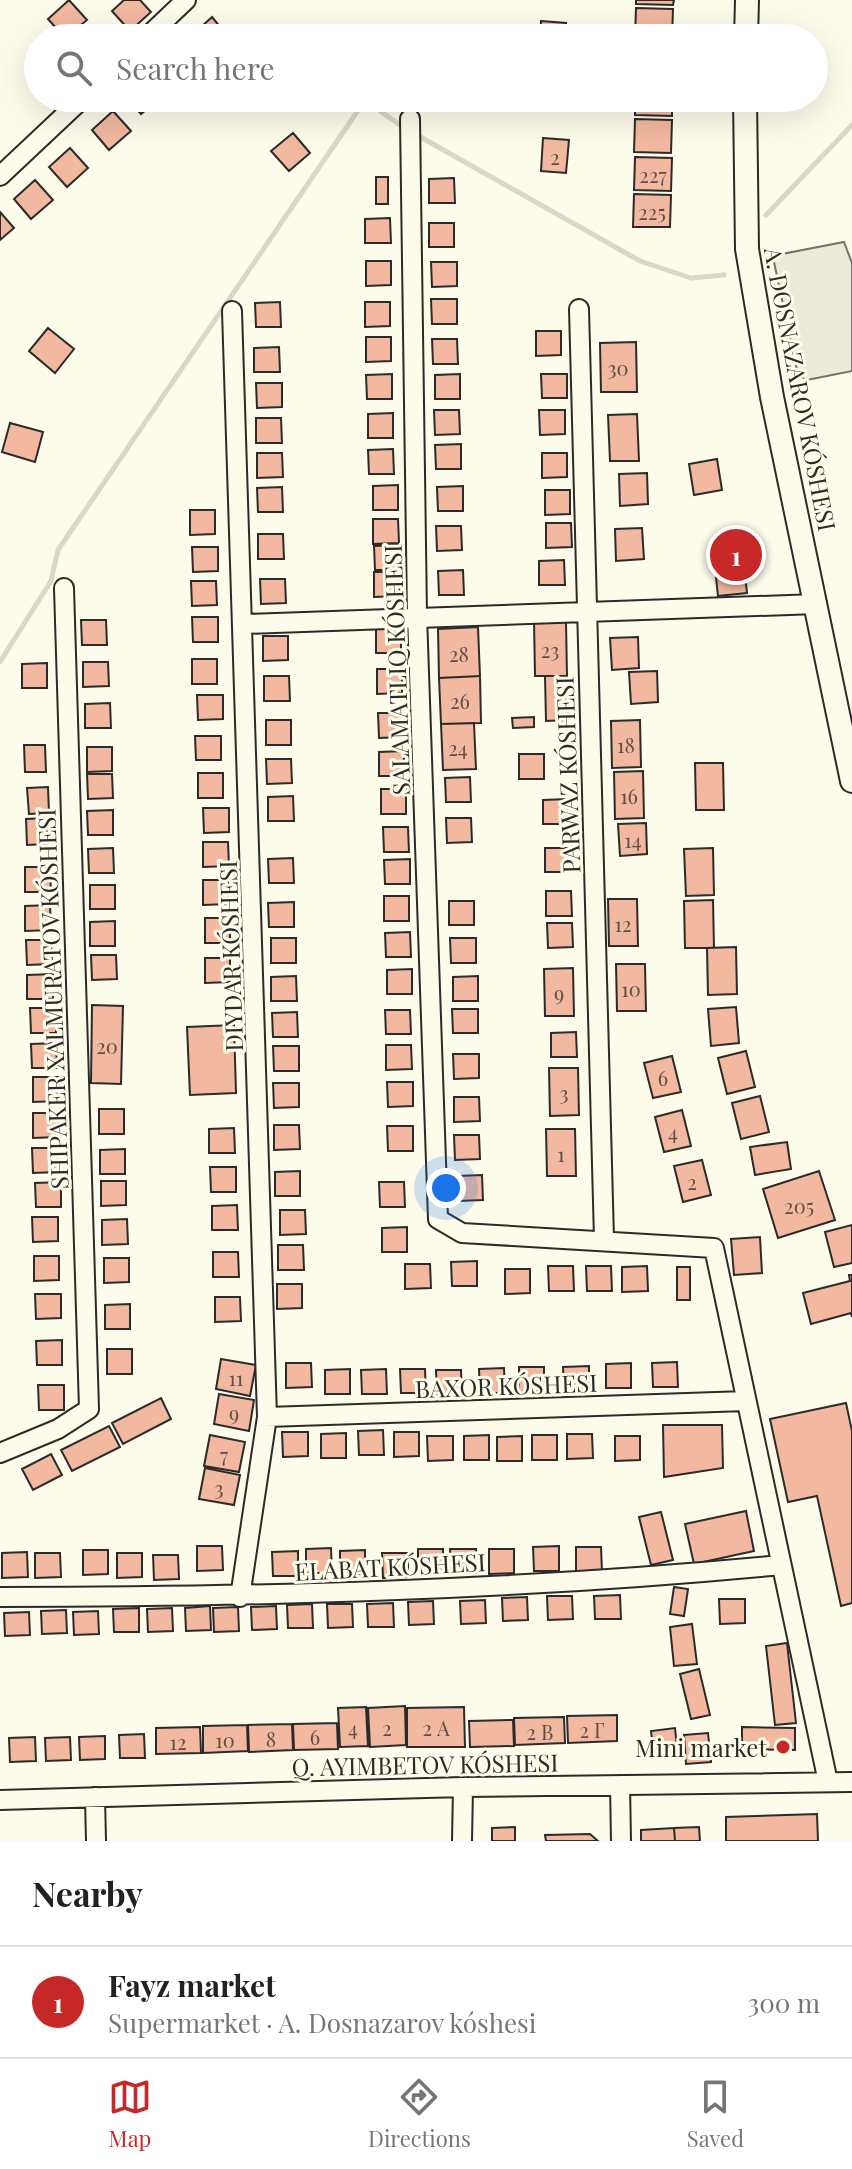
<!DOCTYPE html>
<html lang="en">
<head>
<meta charset="utf-8">
<style>
	:root { --surface:#fff; --page:#f2f2f2; --text:#222; --muted:#767676; --line:#e0e0e0; --accent:#c62828 }
	body { margin:0; font-family:"Playfair Display",serif; background:var(--page); color:var(--text) }
	.you { position:absolute; left:446px; top:1188px; width:28px; height:28px; margin:-20px; border:6px solid #fff; border-radius:50%; background:#1a73e8; box-shadow:0 0 0 12px #1a73e833 }
	.badge { display:grid; place-items:center; width:52px; height:52px; border-radius:50%; background:var(--accent); color:#fff; font-size:26px; font-weight:700 }
	.pin { position:absolute; translate:-50% -50%; border:4px solid #fff; box-shadow:0 2px 8px #0006 }
	.list { margin:0; padding:0; list-style:none }
	h2 { display:flex; justify-content:space-between; align-items:center; height:104px; margin:0; padding:0 32px; font-size:34px }
	h2 small { font-size:26px; font-weight:400; color:var(--muted) }
	.list li { display:grid; grid-template-columns:52px 1fr auto; gap:24px; align-items:center; box-sizing:border-box; height:112px; padding:0 32px; border-top:2px solid var(--line) }
	.list b { display:block; font-size:30px; white-space:nowrap }
	.list p { margin:0; font-size:26px; white-space:nowrap; color:var(--muted) }
	.list em { font-size:26px; font-style:normal; color:var(--muted) }
	.icon { flex:none; width:44px; height:44px; fill:none; stroke:currentColor; stroke-width:2; stroke-linecap:round; stroke-linejoin:round }
	.map { position:relative; flex:none; width:852px; height:1841px; overflow:hidden }
	.search { position:absolute; background:var(--surface); box-shadow:0 8px 32px #0002; left:24px; right:24px; top:24px; height:88px; display:flex; align-items:center; gap:20px; box-sizing:border-box; padding:0 28px; border-radius:44px; color:var(--muted); font-size:30px }
	.sheet { height:216px; background:var(--surface) }
	nav { display:flex; justify-content:space-around; align-items:center; box-sizing:border-box; height:112px; border-top:2px solid var(--line); background:var(--surface); font-size:22px; color:var(--muted) }
	nav a { display:grid; justify-items:center; gap:4px }
	nav .on { color:var(--accent) }
	.map>svg:first-child { display:block }
	.green { fill:#ecebdb; stroke:#74746e; stroke-width:2 }
	.lines { fill:none; stroke-linecap:round; stroke-linejoin:round }
	.stream { stroke:#d8d7c9; stroke-width:5 }
	.building { fill:#f2b8a0; stroke:#2b2b2b; stroke-width:2 }
	.minor-casing { stroke:#2b2b2b; stroke-width:22 }
	.major-casing { stroke:#2b2b2b; stroke-width:26 }
	.minor { stroke:#fdfbea; stroke-width:18 }
	.major { stroke:#fdfbea; stroke-width:22 }
	.poi-dot { fill:#c62828; stroke:#fdfbea; stroke-width:3 }
	.labels { text-anchor:middle; dominant-baseline:central; stroke-width:6; stroke-linejoin:round; paint-order:stroke }
	.number-label { font-size:20px; fill:#5d4e48 }
	.street-label { font-size:24px; fill:#2b2b2b; stroke:#fdfbea }
	.poi-label { font-size:24px; fill:#2b2b2b; stroke:#fdfbea; text-anchor:end }
</style>
</head>
<body>
<div class="map">
<svg width="852" height="1841" viewBox="0 0 852 1841">
	<rect width="100%" height="100%" fill="#fdfbea"/>
	<path class="green" d="M844 242 852 263V371L807 380 798 375 774 262 777 255Z"/>
	<g class="lines">
		<path class="stream" d="M417 135 640 261 691 278 724 275
			M766 215 852 125
			M0 662 51 581 58 550 361 106H373L403 127"/>
	</g>
	<path class="building" d="M69 0 87 20 65 38 48 19Z
		M124 0H140L151 12 130 31 112 11Z
		M636 0H674L673 5 636 4Z
		M636 8 673 9 672 38H635Z
		M212 17 229 38H189Z
		M541 21 566 23 565 38H540Z
		M127 98H160L141 114Z
		M635 98H672V116L635 115Z
		M113 111 131 131 109 150 92 130Z
		M635 119 672 120 671 153 634 152Z
		M293 133 310 153 289 171 271 151Z
		M543 138 569 140 566 173 541 171Z
		M70 148 88 168 67 187 49 167Z
		M635 157 672 158 671 191 634 190Z
		M376 177H388V204H376Z
		M454 178 455 203H429V179Z
		M35 180 53 200 31 219 14 199Z
		M634 194 671 195 670 227H633Z
		M0 212 14 228 0 240Z
		M390 218 391 243H365V219Z
		M429 223H454V247H429Z
		M366 261H391V285L366 286Z
		M431 262H457V286L432 287Z
		M431 299H457V324H432Z
		M280 302 281 327H256L255 303Z
		M365 302H390V326L365 327Z
		M48 328 74 349 55 373 29 351Z
		M536 331H561V355L536 356Z
		M366 337H391V361L366 362Z
		M432 339H457L458 364H433Z
		M636 342 637 392H601L600 343Z
		M279 347 280 372H254V348Z
		M392 374V399H367L366 375Z
		M460 374V399H435V375Z
		M541 374H567V398H542Z
		M256 383H282V407L257 408Z
		M434 410H459L460 434 435 435Z
		M539 410H565V434L540 435Z
		M393 413V438H368V414Z
		M637 414 639 461H610L608 415Z
		M256 418H281L282 443H256Z
		M10 423 43 432 35 462 2 452Z
		M461 444V469H436L435 445Z
		M393 449 394 474H369L368 450Z
		M257 453H282L283 477 257 478Z
		M542 453H567V477L542 478Z
		M717 459 722 490 694 495 689 464Z
		M647 473 648 504 620 506 619 474Z
		M398 485V510H373V486Z
		M463 486V511H438L437 487Z
		M282 487 283 512H258L257 488Z
		M545 490H570V514L545 515Z
		M190 510H215V534L190 535Z
		M373 519H398L399 543 373 544Z
		M546 523H571L572 547 546 548Z
		M436 526H461L462 550 437 551Z
		M642 528 644 559 616 561 615 529Z
		M258 534H283L284 559H258Z
		M400 545V570H375L374 546Z
		M742 546 747 593 718 596 713 550Z
		M192 547H218V571L193 572Z
		M564 560 565 585H539V561Z
		M463 570 464 595H439L438 571Z
		M374 572H399L400 596 374 597Z
		M260 579H285L286 603 261 604Z
		M191 581H216L217 605 192 606Z
		M192 617H218V642H193Z
		M81 620H106L107 645H82Z
		M534 621 566 622 567 676H535Z
		M478 627 480 676 439 678 438 629Z
		M401 628V653H376V629Z
		M263 636H288V660L263 661Z
		M638 637 639 668 612 670 610 638Z
		M192 659H217V684H192Z
		M83 662H108L109 686 83 687Z
		M47 663V688H22V664Z
		M377 669H402V693L377 694Z
		M657 671 658 702 631 704 629 672Z
		M264 676H289L290 701H264Z
		M480 676 481 723 441 724 439 678Z
		M545 676H567L568 720 546 721Z
		M197 695H223V719L198 720Z
		M110 703 111 728H85V704Z
		M378 713H404V737L379 738Z
		M534 717V727L513 728 512 718Z
		M266 720H291V745H266Z
		M640 720 641 767 612 768 611 721Z
		M474 723 476 769 443 770 441 724Z
		M195 736H221V760H196Z
		M24 745H45L46 772H25Z
		M87 747H112V771L87 772Z
		M404 751V776H379V752Z
		M519 754H544V779H519Z
		M266 759H291L292 783 267 784Z
		M695 763H723L724 810H696Z
		M643 771 644 818 615 819 614 772Z
		M198 773H223V798H198Z
		M87 774H112L113 798 88 799Z
		M470 777 471 802H446L445 778Z
		M48 787 49 813 29 814 27 788Z
		M381 789H406V814H381Z
		M293 796 294 821H268V797Z
		M568 799V824H543V800Z
		M203 808H229V832L204 833Z
		M113 810V835H88L87 811Z
		M46 818 47 844 27 845 26 819Z
		M446 818H471L472 842 447 843Z
		M646 823 647 854 620 856 618 824Z
		M383 827H408L409 852H384Z
		M203 842H228L229 866 203 867Z
		M113 848 114 873H89L88 849Z
		M545 848H570V872H545Z
		M713 848 714 895 686 896 684 849Z
		M293 858 294 883H269L268 859Z
		M410 859V884H385L384 860Z
		M25 867H50L51 892H25Z
		M203 880H228L229 904 203 905Z
		M90 885H115V909H90Z
		M546 891H571L572 916H546Z
		M384 896H409V921H384Z
		M608 899H637L638 946H609Z
		M713 900 714 948H685L684 901Z
		M449 901H474V925H449Z
		M294 902V927H269L268 903Z
		M50 905 51 930 25 931V906Z
		M205 918H230V943H205Z
		M115 921V946H90V922Z
		M547 923H572L573 947 548 948Z
		M410 932 411 957H386L385 933Z
		M271 938H296V963H271Z
		M450 938H476V963H451Z
		M26 940H51L52 964 27 965Z
		M736 947 737 994 708 995 707 948Z
		M91 955H116L117 979 92 980Z
		M205 958H230V982L205 983Z
		M616 964H645L646 1011H617Z
		M573 968 574 1016H545L544 969Z
		M412 969V994H387V970Z
		M53 974V999H27V975Z
		M296 976 297 1001H271V977Z
		M478 976V1001H453V977Z
		M92 1005 123 1006 121 1084 91 1083Z
		M736 1007 739 1043 711 1046 708 1009Z
		M30 1008H56V1033H31Z
		M452 1009H478V1033H453Z
		M385 1010H410L411 1034H386Z
		M297 1012 298 1037H273L272 1013Z
		M234 1025 236 1093 190 1095 187 1027Z
		M576 1032 577 1057H551V1033Z
		M56 1043 57 1068H32L31 1044Z
		M386 1045H411L412 1069 386 1070Z
		M273 1046H299V1071H274Z
		M746 1051 755 1087 727 1094 718 1058Z
		M453 1054H479V1078L454 1079Z
		M672 1056 681 1092 653 1098 644 1063Z
		M549 1068H578L579 1115 550 1116Z
		M33 1077H58V1101L33 1102Z
		M387 1082H413V1106L388 1107Z
		M273 1083H299V1107L274 1108Z
		M760 1096 769 1132 741 1139 732 1103Z
		M454 1097H479L480 1121 454 1122Z
		M99 1109H124V1134H99Z
		M682 1110 691 1146 664 1152 655 1117Z
		M33 1113H58V1137L33 1138Z
		M274 1125H299L300 1149 274 1150Z
		M387 1126H413V1151H388Z
		M234 1128 235 1153H209V1129Z
		M546 1129H575L576 1176H547Z
		M454 1135H479L480 1159 455 1160Z
		M787 1142 791 1169 755 1175 750 1147Z
		M32 1148H58V1172L33 1173Z
		M125 1149V1174H100V1150Z
		M702 1160 711 1195 683 1202 674 1166Z
		M210 1167H236V1192H211Z
		M300 1171V1196H275V1172Z
		M819 1171 835 1220 778 1238 763 1189Z
		M482 1175 483 1200 458 1201 457 1176Z
		M101 1181H126V1205L101 1206Z
		M61 1182V1207H36L35 1183Z
		M379 1182H404L405 1207H380Z
		M237 1205 238 1230H212V1206Z
		M280 1210H305L306 1234 280 1235Z
		M32 1217H58V1241L33 1242Z
		M127 1219 128 1244 102 1245V1220Z
		M852 1225V1263L834 1267 825 1232Z
		M407 1227V1252H382V1228Z
		M760 1237 762 1273 734 1275 731 1239Z
		M278 1245H303L304 1270H278Z
		M213 1252H238L239 1277H213Z
		M34 1256H59V1280L34 1281Z
		M104 1258H129V1282L104 1283Z
		M477 1261V1286H452L451 1262Z
		M405 1264H430L431 1288 405 1289Z
		M548 1266H573L574 1291H549Z
		M586 1266H611L612 1291H587Z
		M647 1266 648 1291 622 1292V1267Z
		M677 1267H690V1300H677Z
		M505 1269H530V1293L505 1294Z
		M849 1275H852V1317L851 1313 811 1324 803 1293 850 1281Z
		M277 1284H302V1308L277 1309Z
		M35 1294H61V1318L36 1319Z
		M215 1297H240L241 1321 215 1322Z
		M130 1304V1329H105V1305Z
		M62 1340V1365H37L36 1341Z
		M107 1349H132V1374H107Z
		M221 1359 256 1365 250 1396 216 1389Z
		M677 1362 678 1387H653L652 1363Z
		M286 1363H311L312 1387 286 1388Z
		M631 1363V1388H606V1364Z
		M589 1366V1391H564L563 1367Z
		M519 1367H544V1391L519 1392Z
		M504 1368 505 1393H480L479 1369Z
		M350 1369V1394H325V1370Z
		M386 1369 387 1394H362L361 1370Z
		M400 1369H425L426 1393H401Z
		M436 1370H461L462 1395H437Z
		M38 1385H64V1410H39Z
		M219 1394 254 1400 249 1431 214 1424Z
		M161 1398 171 1419 123 1444 112 1423Z
		M846 1403 852 1431V1603L841 1606 817 1496 788 1502 770 1419Z
		M663 1425H722L723 1468 664 1477Z
		M109 1426 120 1447 72 1471 61 1450Z
		M383 1430 384 1455H359L358 1431Z
		M282 1432H308V1456L283 1457Z
		M394 1432H419V1456L394 1457Z
		M346 1433V1458H321V1434Z
		M567 1434H592L593 1458 567 1459Z
		M210 1435 245 1442 239 1472 204 1466Z
		M489 1435V1460H464V1436Z
		M532 1435H557V1460H532Z
		M427 1436H453V1460L428 1461Z
		M522 1436V1461H497V1437Z
		M615 1436H640V1460L615 1461Z
		M51 1454 62 1475 33 1490 22 1469Z
		M205 1468 240 1475 234 1505 199 1499Z
		M746 1511 754 1551 694 1564 685 1524Z
		M661 1512 673 1560 651 1565 639 1517Z
		M197 1546H222L223 1570 197 1571Z
		M559 1546V1571H534L533 1547Z
		M576 1547H601L602 1572H576Z
		M331 1548 332 1573H306V1549Z
		M418 1549H443V1574H418Z
		M450 1549H476V1573L451 1574Z
		M489 1549H514V1573L489 1574Z
		M83 1550H108V1574L83 1575Z
		M365 1550V1575H340V1551Z
		M298 1551V1576H273L272 1552Z
		M27 1552 28 1577 2 1578V1553Z
		M35 1553H60L61 1577 35 1578Z
		M117 1553H142V1577L117 1578Z
		M382 1553H408V1577L383 1578Z
		M153 1555H178L179 1579 154 1580Z
		M674 1587 688 1589 684 1616 670 1614Z
		M620 1595 621 1619H595L594 1596Z
		M547 1596H572L573 1619 548 1620Z
		M527 1597 528 1620 503 1621 502 1598Z
		M719 1599H745V1623L720 1624Z
		M485 1600 486 1623 461 1624 460 1601Z
		M433 1601 434 1624 409 1625 408 1602Z
		M393 1603 394 1627H368L367 1604Z
		M312 1604 313 1628H288L287 1605Z
		M327 1604H352L353 1627 328 1628Z
		M210 1606 211 1630 186 1631 185 1608Z
		M276 1606 277 1629 252 1630 251 1607Z
		M238 1607 239 1631 214 1632 213 1608Z
		M139 1608V1632H114L113 1609Z
		M172 1608 173 1631 148 1632 147 1609Z
		M66 1610 67 1633 42 1634 41 1611Z
		M98 1611 99 1634 74 1635 73 1612Z
		M29 1612 30 1635 5 1636 4 1613Z
		M692 1624 697 1664 674 1666 670 1627Z
		M787 1643 796 1723 775 1725 766 1646Z
		M699 1669 710 1715 691 1719 680 1674Z
		M405 1706 406 1745 370 1747 368 1708Z
		M366 1707 368 1746 340 1747 338 1708Z
		M464 1707 465 1747H407V1708Z
		M617 1715V1741L568 1743 567 1716Z
		M564 1717 565 1743 515 1745 514 1718Z
		M513 1720 514 1746 470 1747 469 1721Z
		M337 1723 338 1749 294 1750 293 1724Z
		M292 1724 293 1750 249 1752 248 1725Z
		M247 1725 248 1751 203 1753V1726Z
		M200 1727 201 1753 156 1754V1728Z
		M742 1727 795 1728V1750L742 1749Z
		M675 1728 677 1747 653 1750 651 1731Z
		M708 1733 711 1762 686 1764 684 1735Z
		M144 1734 145 1758H120L119 1735Z
		M105 1736V1759L80 1760 79 1737Z
		M35 1737 36 1761 10 1762 9 1738Z
		M70 1737 71 1760 46 1761 45 1738Z
		M817 1814 818 1841H726V1817Z
		M515 1827V1841H492V1828Z
		M699 1827 700 1841H675L674 1828Z
		M674 1828 675 1841H641V1830Z
		M590 1834 598 1841H546L545 1835Z"/>
	<g class="lines">
		<g class="minor-casing">
			<path id="minor" d="M146 38 186 0
				M410 119 417 615 438 1219 462 1233 714 1248 828 1782
				M0 176 83 98
				M579 309 604 1239
				M232 311 267 1417 240 1597
				M245 624 817 604
				M267 1417 746 1401
				M0 1453 58 1429 89 1409 64 588
				M0 1597C260 1597 522 1590 781 1565
				M620 1785 621 1841
				M95 1797 96 1841
				M0 1800 463 1787 852 1782
				M462 1841 463 1787"/>
		</g>
		<g class="major-casing">
			<path id="major" d="M746 38 747 0
				M745 98 747 249 772 397 852 781"/>
		</g>
		<use href="#minor" class="minor"/>
		<use href="#major" class="major"/>
	</g>
	<circle class="poi-dot" cx="783" cy="1747" r="8"/>
	<g class="labels">
		<g class="number-label">
			<text x="555" y="156">2</text>
			<text x="653" y="174">227</text>
			<text x="652" y="211">225</text>
			<text x="618" y="367">30</text>
			<text x="550" y="649">23</text>
			<text x="459" y="653">28</text>
			<text x="460" y="700">26</text>
			<text x="626" y="744">18</text>
			<text x="458" y="747">24</text>
			<text x="629" y="795">16</text>
			<text x="633" y="839">14</text>
			<text x="623" y="923">12</text>
			<text x="631" y="988">10</text>
			<text x="559" y="992">9</text>
			<text x="107" y="1045">20</text>
			<text x="663" y="1077">6</text>
			<text x="564" y="1092">3</text>
			<text x="673" y="1131">4</text>
			<text x="561" y="1153">1</text>
			<text x="692" y="1181">2</text>
			<text x="799" y="1205">205</text>
			<text x="236" y="1377">11</text>
			<text x="234" y="1412">9</text>
			<text x="224" y="1454">7</text>
			<text x="219" y="1487">3</text>
			<text x="353" y="1727">4</text>
			<text x="387" y="1727">2</text>
			<text x="436" y="1727">2 А</text>
			<text x="592" y="1729">2 Г</text>
			<text x="540" y="1731">2 В</text>
			<text x="315" y="1736">6</text>
			<text x="271" y="1738">8</text>
			<text x="225" y="1739">10</text>
			<text x="178" y="1741">12</text>
		</g>
		<g class="street-label">
			<text transform="translate(801 389) rotate(79)">A. DOSNAZAROV KÓSHESI</text>
			<text transform="translate(396 670) rotate(-92)">SALAMATLIQ KÓSHESI</text>
			<text transform="translate(567 775) rotate(-92)">PARWAZ KÓSHESI</text>
			<text transform="translate(230 956) rotate(-92)">DIYDAR KÓSHESI</text>
			<text transform="translate(52 999) rotate(-92)">SHIPAKER XALMURATOV KÓSHESI</text>
			<text transform="translate(506 1385) rotate(-2)">BAXOR KÓSHESI</text>
			<text transform="translate(390 1566) rotate(-3)">ELABAT KÓSHESI</text>
			<text transform="translate(425 1764) rotate(-1)">Q. AYIMBETOV KÓSHESI</text>
		</g>
		<g class="poi-label">
			<text x="767" y="1747">Mini market</text>
		</g>
	</g>
</svg>
<div class="you"></div>
<div class="pin badge" style="left:736px;top:555px">1</div>
<div class="search"><svg class="icon" aria-label="search" viewBox="0 0 24 24"><circle cx="10" cy="10" r="6"/><path d="M15 15l6 6"/></svg>Search here</div>
</div>
<section class="sheet">
<h2>Nearby<small></small></h2>
<ul class="list">
<li><span class="badge">1</span><div><b>Fayz market</b><p>Supermarket · A. Dosnazarov kóshesi</p></div><em>300 m</em></li>
</ul>
</section>
<nav>
<a class="on"><svg class="icon" aria-label="map" viewBox="0 0 24 24"><path d="M3 6l6-2 6 2 6-2v14l-6 2-6-2-6 2zM9 4v14M15 6v14"/></svg>Map</a>
<a><svg class="icon" aria-label="directions" viewBox="0 0 24 24"><path d="M12 3l9 9-9 9-9-9zM9 14v-3h6M13 9l2 2-2 2"/></svg>Directions</a>
<a><svg class="icon" aria-label="saved" viewBox="0 0 24 24"><path d="M7 4h10v16l-5-4-5 4z"/></svg>Saved</a>
</nav>
</body>
</html>
